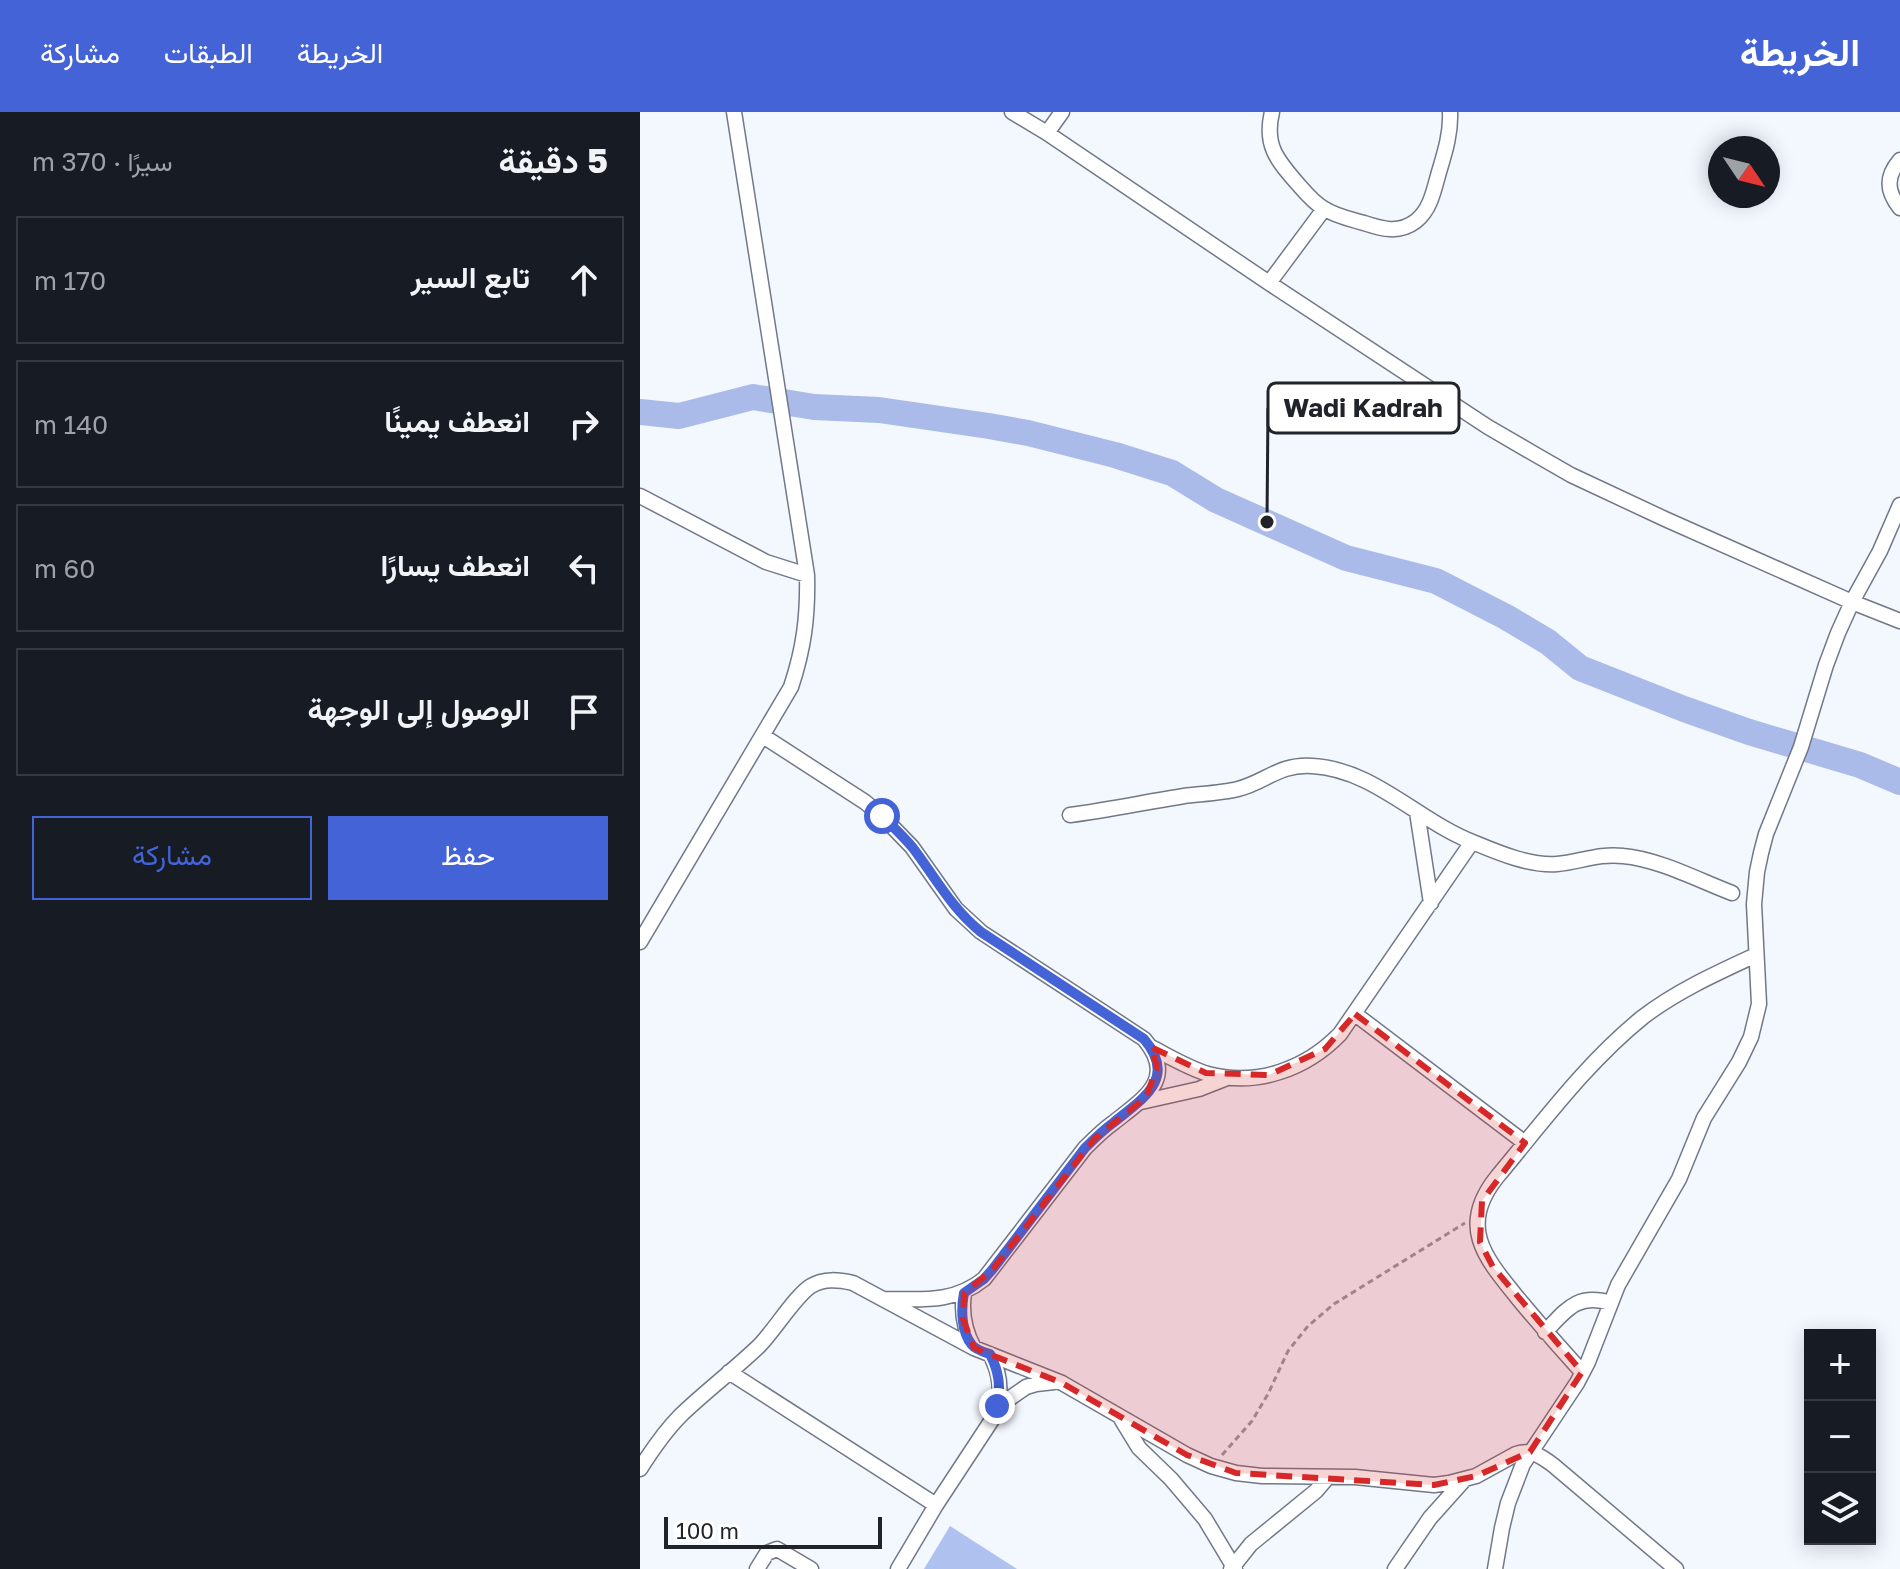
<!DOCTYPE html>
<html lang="ar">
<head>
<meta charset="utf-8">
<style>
	:root { --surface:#171b24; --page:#20242c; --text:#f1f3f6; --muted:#9ea1a6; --line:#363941; --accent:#4363d6 }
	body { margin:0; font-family:"Golos Text",Vazirmatn,sans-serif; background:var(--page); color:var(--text); direction:rtl }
	.controls { position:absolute; right:24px; bottom:24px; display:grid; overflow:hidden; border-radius:0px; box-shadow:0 4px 20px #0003 }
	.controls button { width:72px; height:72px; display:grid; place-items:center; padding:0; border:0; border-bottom:2px solid var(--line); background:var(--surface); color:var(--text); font:40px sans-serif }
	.compass { position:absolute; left:1068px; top:24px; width:72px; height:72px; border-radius:50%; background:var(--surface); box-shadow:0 4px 20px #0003; rotate:125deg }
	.scale { position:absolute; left:24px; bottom:20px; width:218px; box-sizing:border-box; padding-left:8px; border:4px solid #20232a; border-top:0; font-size:22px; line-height:28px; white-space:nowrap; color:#20232a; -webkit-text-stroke:6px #fff; paint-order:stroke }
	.stop { position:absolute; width:24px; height:24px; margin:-18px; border:6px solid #4363d6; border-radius:50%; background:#fff }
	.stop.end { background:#4363d6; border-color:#fff; box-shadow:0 2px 8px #0008 }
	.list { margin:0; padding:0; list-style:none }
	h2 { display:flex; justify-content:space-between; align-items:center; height:104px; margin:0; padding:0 32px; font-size:34px }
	h2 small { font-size:26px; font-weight:400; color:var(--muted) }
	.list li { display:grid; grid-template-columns:52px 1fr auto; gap:24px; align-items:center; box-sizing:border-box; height:128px; margin:0 16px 16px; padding:0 16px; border:2px solid var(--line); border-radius:0px }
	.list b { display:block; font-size:30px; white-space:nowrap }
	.list em { font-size:26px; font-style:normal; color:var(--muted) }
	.actions { display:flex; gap:16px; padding:24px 32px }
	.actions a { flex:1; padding:18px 0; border:2px solid var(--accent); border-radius:0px; text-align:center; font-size:28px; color:var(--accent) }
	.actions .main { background:var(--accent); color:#fff }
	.icon { flex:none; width:44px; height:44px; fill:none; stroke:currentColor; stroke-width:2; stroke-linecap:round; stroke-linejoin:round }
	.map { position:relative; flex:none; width:1260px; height:1457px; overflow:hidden; direction:ltr }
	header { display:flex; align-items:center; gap:48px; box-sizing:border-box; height:112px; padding:0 40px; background:var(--accent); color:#fff }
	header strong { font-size:38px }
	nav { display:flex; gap:44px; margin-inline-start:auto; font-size:28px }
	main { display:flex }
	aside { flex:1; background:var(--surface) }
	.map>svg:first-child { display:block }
	.forest { fill:#afc1ee }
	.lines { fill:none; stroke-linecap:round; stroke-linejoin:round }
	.river { stroke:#aabbe9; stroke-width:26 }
	.minor-casing { stroke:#717888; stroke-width:17 }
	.path { stroke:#979aa1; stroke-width:3; stroke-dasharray:6 4; stroke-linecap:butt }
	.minor { stroke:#fff; stroke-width:14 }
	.route { stroke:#4363d6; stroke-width:10 }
	.marked { fill:#d62828; fill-opacity:0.2; stroke:#d62828; stroke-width:6; stroke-dasharray:16 10; stroke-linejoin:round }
	.leader { fill:none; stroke:#20232a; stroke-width:3 }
	.callout-dot { fill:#20232a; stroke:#fff; stroke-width:3 }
	.callout { fill:#fff; stroke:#20232a; stroke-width:3 }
	.callout-label { font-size:26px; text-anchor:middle; font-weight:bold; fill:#20232a }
</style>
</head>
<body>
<header>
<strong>الخريطة</strong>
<nav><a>الخريطة</a><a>الطبقات</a><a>مشاركة</a></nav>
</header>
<main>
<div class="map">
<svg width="1260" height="1457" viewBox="0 0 1260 1457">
	<rect width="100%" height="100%" fill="#f3f7fe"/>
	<path class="forest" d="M310 1414 377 1457H284Z"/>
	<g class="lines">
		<path class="river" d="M0 300 39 304 113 285 174 295 239 298 349 314 388 321 475 343 532 361 576 388 706 446 796 469 866 505 908 530 940 556 1044 597 1109 620 1220 653 1260 670"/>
		<g class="minor-casing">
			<path id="minor" d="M372 0 407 21 629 171 848 315 891 340 931 363 1025 407 1212 490 1260 509
				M632 0C624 33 637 48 657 71 665 80 673 90 683 96 695 104 710 107 724 111 742 117 759 122 776 109 791 97 794 77 799 60 805 40 811 21 810 0
				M407 21 422 0
				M1260 48C1246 64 1246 79 1260 96
				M629 171 684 97
				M0 384 126 450 167 463
				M123 624 225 690 242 704 272 735 316 797 341 820 504 927C538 967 503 987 473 1011 463 1018 454 1027 445 1036L344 1167C313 1192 280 1187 243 1187
				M777 700 791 791
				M430 703C468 698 506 690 544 684 560 682 582 681 598 677 626 670 638 652 672 654 734 657 779 710 835 731 859 741 890 754 917 752 940 750 959 741 983 744 1018 747 1058 768 1092 781
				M0 830 151 575C164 536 168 504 167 463L94 0
				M715 902 885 1031
				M511 935C530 945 548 956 568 962 617 975 666 957 700 922L832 730
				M501 990 559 977 587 966
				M324 1181C321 1201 324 1218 334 1236
				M905 1220C927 1197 937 1181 971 1191
				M350 1242C360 1261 363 1279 355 1299
				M89 1260 296 1393
				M942 1260C921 1237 901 1214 881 1190 847 1148 816 1116 857 1065 903 1010 947 950 1003 905 1037 879 1077 861 1116 843
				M480 1305 499 1336 531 1367 565 1407 595 1457
				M0 1357C12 1338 25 1319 41 1303 66 1279 94 1258 119 1234 134 1219 156 1183 171 1174 184 1166 199 1168 213 1171L334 1236 422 1271 547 1343 571 1354 596 1361 622 1364 715 1365 794 1373 809 1371 836 1364 876 1342C891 1337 901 1344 913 1353L1036 1457
				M117 1457 127 1441 137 1437 171 1457
				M258 1457 296 1393 363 1291 386 1275 396 1272 414 1270
				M591 1457 611 1432 676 1379 688 1365
				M755 1457 790 1406 824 1368
				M855 1457 862 1416 868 1391 883 1352 937 1271 948 1250 978 1173 1039 1067 1064 1006 1099 950 1111 925 1119 892 1114 792 1117 760 1121 741 1126 722 1161 635 1186 553 1198 521 1212 490 1240 439 1260 393"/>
		</g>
		<path class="path" d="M582 1343 612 1309 628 1282 648 1239 668 1214 694 1192 825 1111"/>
		<use href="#minor" class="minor"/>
	</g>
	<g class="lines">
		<path class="route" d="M242 704C252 714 263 724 273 736 295 765 312 797 341 820L504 927C538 967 502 987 473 1011 463 1018 454 1027 445 1036L352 1158 344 1167 324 1181C321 1197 321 1220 332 1233 336 1238 344 1240 350 1242 359 1260 361 1274 357 1294"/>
	</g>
	<path class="marked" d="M715 902 885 1031 842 1089 840 1130 853 1155 942 1260 890 1340 836 1364 794 1373 596 1361 547 1343 422 1271 334 1236 323 1207 324 1181 352 1158 454 1027 506 985 517 955 511 935 566 961 629 963 685 937Z"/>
	<path class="leader" d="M627 410L628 296"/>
	<circle class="callout-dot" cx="627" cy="410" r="8"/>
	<rect class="callout" x="628" y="271" width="191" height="50" rx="8"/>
	<g class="callout-label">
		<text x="723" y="305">Wadi Kadrah</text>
	</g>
</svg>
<div class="controls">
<button>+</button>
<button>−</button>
<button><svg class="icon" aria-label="layers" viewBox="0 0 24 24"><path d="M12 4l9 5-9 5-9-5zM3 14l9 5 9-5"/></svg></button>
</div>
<svg class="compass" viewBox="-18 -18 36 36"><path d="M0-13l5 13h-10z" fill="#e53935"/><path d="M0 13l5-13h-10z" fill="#9ea1a6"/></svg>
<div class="scale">100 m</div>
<div class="stop" style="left:242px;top:704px"></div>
<div class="stop end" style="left:357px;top:1294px"></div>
</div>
<aside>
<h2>5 دقيقة<small>سيرًا · 370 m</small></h2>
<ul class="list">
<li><svg class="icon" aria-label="ahead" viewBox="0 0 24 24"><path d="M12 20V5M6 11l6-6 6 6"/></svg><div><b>تابع السير</b></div><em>170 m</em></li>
<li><svg class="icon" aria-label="right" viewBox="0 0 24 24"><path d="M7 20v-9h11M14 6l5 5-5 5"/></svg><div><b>انعطف يمينًا</b></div><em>140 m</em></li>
<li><svg class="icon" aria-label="left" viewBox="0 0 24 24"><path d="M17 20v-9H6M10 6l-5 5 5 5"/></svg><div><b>انعطف يسارًا</b></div><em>60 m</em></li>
<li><svg class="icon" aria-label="arrive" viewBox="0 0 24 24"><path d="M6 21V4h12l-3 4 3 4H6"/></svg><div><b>الوصول إلى الوجهة</b></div></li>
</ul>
<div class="actions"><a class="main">حفظ</a><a>مشاركة</a></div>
</aside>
</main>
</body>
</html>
